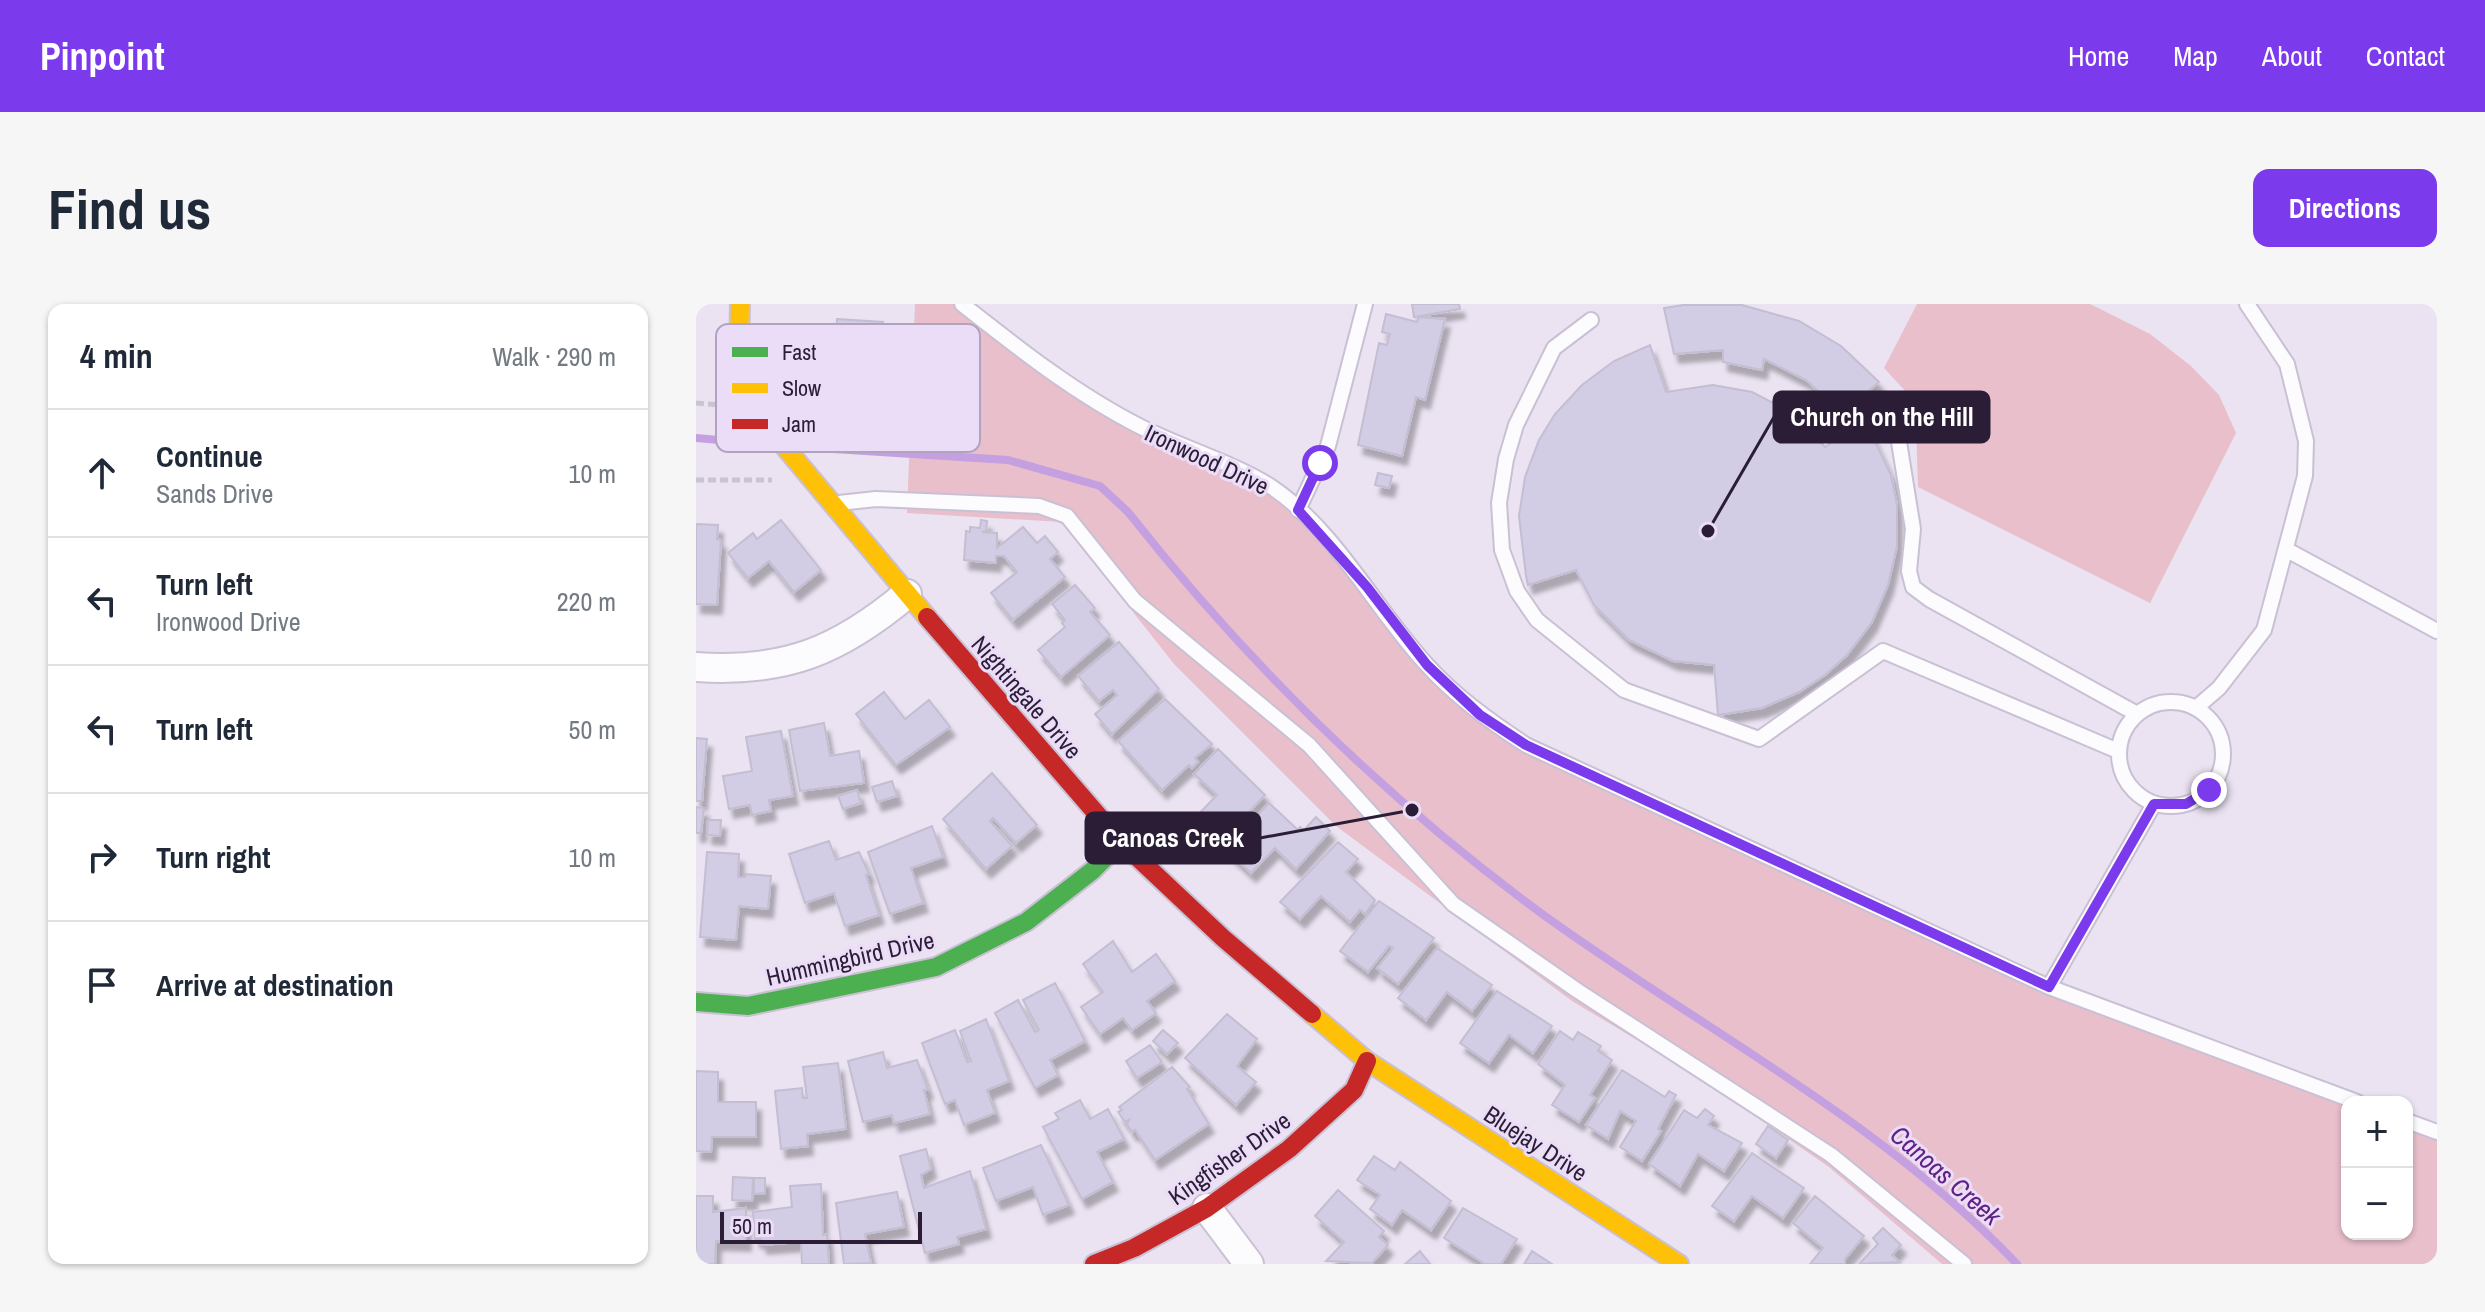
<!DOCTYPE html>
<html lang="en">
<head>
<meta charset="utf-8">
<style>
	:root { --surface:#fff; --page:#f6f6f7; --text:#1f2937; --muted:#747a83; --line:#e0e1e3; --accent:#7c3aed }
	body { margin:0; font-family:"Archivo Narrow",sans-serif; background:var(--page); color:var(--text) }
	.controls { position:absolute; right:24px; bottom:24px; display:grid; overflow:hidden; border-radius:16px; box-shadow:0 2px 6px #0004 }
	.controls button { width:72px; height:72px; display:grid; place-items:center; padding:0; border:0; border-bottom:2px solid var(--line); background:var(--surface); color:var(--text); font:40px sans-serif }
	.scale { position:absolute; left:24px; bottom:20px; width:202px; box-sizing:border-box; padding-left:8px; border:4px solid #2b1d36; border-top:0; font-size:22px; line-height:28px; white-space:nowrap; color:#2b1d36; -webkit-text-stroke:6px #ebddf8; paint-order:stroke }
	.stop { position:absolute; width:24px; height:24px; margin:-18px; border:6px solid #7c3aed; border-radius:50%; background:#fff }
	.stop.end { background:#7c3aed; border-color:#fff; box-shadow:0 2px 8px #0008 }
	.list { margin:0; padding:0; list-style:none }
	h2 { display:flex; justify-content:space-between; align-items:center; height:104px; margin:0; padding:0 32px; font-size:34px }
	h2 small { font-size:26px; font-weight:400; color:var(--muted) }
	.list li { display:grid; grid-template-columns:52px 1fr auto; gap:24px; align-items:center; box-sizing:border-box; height:128px; padding:0 32px; border-top:2px solid var(--line) }
	.list b { display:block; font-size:30px; white-space:nowrap }
	.list p { margin:0; font-size:26px; white-space:nowrap; color:var(--muted) }
	.list em { font-size:26px; font-style:normal; color:var(--muted) }
	.icon { flex:none; width:44px; height:44px; fill:none; stroke:currentColor; stroke-width:2; stroke-linecap:round; stroke-linejoin:round }
	.map { position:relative; flex:none; width:1741px; height:960px; overflow:hidden; border-radius:16px }
	header { display:flex; align-items:center; gap:48px; box-sizing:border-box; height:112px; padding:0 40px; background:var(--accent); color:#fff }
	header strong { font-size:38px }
	nav { display:flex; gap:44px; margin-inline-start:auto; font-size:28px }
	.intro { display:flex; align-items:center; justify-content:space-between; box-sizing:border-box; height:192px; padding:0 48px }
	h1 { margin:0; font-size:56px }
	.button { padding:20px 36px; border-radius:16px; background:var(--accent); color:#fff; font-size:28px; font-weight:700 }
	main { display:flex; gap:48px; padding:0 48px }
	aside { flex:1; background:var(--surface); border-radius:16px; box-shadow:0 2px 6px #0004 }
	.map>svg:first-child { display:block }
	.green { fill:#e8bfcb }
	.lines { fill:none; stroke-linecap:round; stroke-linejoin:round }
	.stream { stroke:#c4a0e0; stroke-width:8 }
	.building { fill:#d2cce5; stroke:#c3bed1; stroke-width:2; filter:url(#shadow) }
	.lane-casing { stroke:#cac0d4; stroke-width:18 }
	.street-casing { stroke:#cac0d4; stroke-width:32 }
	.fast-casing { stroke:#cac0d4; stroke-width:22 }
	.slow-casing { stroke:#cac0d4; stroke-width:22 }
	.jam-casing { stroke:#cac0d4; stroke-width:22 }
	.path { stroke:#c9c4cd; stroke-width:5; stroke-dasharray:8 4; stroke-linecap:butt }
	.lane { stroke:#fcfbfd; stroke-width:14 }
	.street { stroke:#fcfbfd; stroke-width:28 }
	.fast { stroke:#4caf50; stroke-width:18 }
	.slow { stroke:#ffc107; stroke-width:18 }
	.jam { stroke:#c62828; stroke-width:18 }
	.route { stroke:#7c3aed; stroke-width:10 }
	.labels { text-anchor:middle; dominant-baseline:central; stroke-width:6; stroke-linejoin:round; paint-order:stroke }
	.street-label { font-size:24px; fill:#2b1d36; stroke:#ebddf8 }
	.water-label { font-size:26px; font-style:italic; fill:#602187; stroke:#ebddf8 }
	.key { fill:#ebddf8; stroke:#b1a3be; stroke-width:2 }
	.key-label { font-size:22px; fill:#2b1d36 }
	.leader { fill:none; stroke:#2b1d36; stroke-width:3 }
	.callout-dot { fill:#2b1d36; stroke:#ebddf8; stroke-width:3 }
	.callout { fill:#2b1d36; stroke:#2b1d36; stroke-width:3 }
	.callout-label { font-size:26px; text-anchor:middle; font-weight:bold; fill:#fff }
</style>
</head>
<body>
<header>
<strong>Pinpoint</strong>
<nav><a>Home</a><a>Map</a><a>About</a><a>Contact</a></nav>
</header>
<div class="intro"><h1>Find us</h1><a class="button">Directions</a></div>
<main>
<aside>
<h2>4 min<small>Walk · 290 m</small></h2>
<ul class="list">
<li><svg class="icon" aria-label="ahead" viewBox="0 0 24 24"><path d="M12 20V5M6 11l6-6 6 6"/></svg><div><b>Continue</b><p>Sands Drive</p></div><em>10 m</em></li>
<li><svg class="icon" aria-label="left" viewBox="0 0 24 24"><path d="M17 20v-9H6M10 6l-5 5 5 5"/></svg><div><b>Turn left</b><p>Ironwood Drive</p></div><em>220 m</em></li>
<li><svg class="icon" aria-label="left" viewBox="0 0 24 24"><path d="M17 20v-9H6M10 6l-5 5 5 5"/></svg><div><b>Turn left</b></div><em>50 m</em></li>
<li><svg class="icon" aria-label="right" viewBox="0 0 24 24"><path d="M7 20v-9h11M14 6l5 5-5 5"/></svg><div><b>Turn right</b></div><em>10 m</em></li>
<li><svg class="icon" aria-label="arrive" viewBox="0 0 24 24"><path d="M6 21V4h12l-3 4 3 4H6"/></svg><div><b>Arrive at destination</b></div></li>
</ul>
</aside>
<div class="map">
<svg width="1741" height="960" viewBox="0 0 1741 960">
	<defs>
		<filter id="shadow"><feDropShadow dx="5" dy="9" stdDeviation="2" flood-color="#0004"/></filter>
	</defs>
	<rect width="100%" height="100%" fill="#ebe3f2"/>
	<path class="green" d="M219 0H266L375 83 575 183 602 206 731 361 830 441 1275 649 1651 798V930H1711V820L1741 832V960H1246L1133 863 1003 773 876 697 640 522 478 360 366 218 211 209Z
		M1221 0H1394L1454 30 1495 62 1523 91 1540 129 1454 299 1222 183 1220 121 1231 100 1212 90 1188 64Z"/>
	<g class="lines">
		<path class="stream" d="M0 134 68 140
			M105 143 312 156 404 182 432 208C552 360 693 498 849 612 1010 728 1182 814 1321 960"/>
	</g>
	<path class="building" d="M716 0H763L764 5 718 13Z
		M987 1H1046L1103 17 1145 42 1183 78 1147 109 1110 76 1068 55 1066 66 1027 58V46L978 50 968 4Z
		M690 10 721 18 723 13 749 15 729 96 720 93 706 152 662 141 683 39 691 41 694 30 686 28Z
		M141 15 187 18 183 77 151 74V82L118 79 120 50 139 52Z
		M954 41 970 88 1017 81 1056 88 1100 111 1129 143 1169 116 1195 171 1201 201V242L1192 281 1176 318 1151 351 1129 371 1103 388 1066 404 1022 411 1018 361 977 357 933 336 898 301 880 266 832 281 830 272 823 212 829 173 843 136 859 110 886 81 918 57Z
		M682 169 696 172 693 184 679 181Z
		M85 216 125 266 98 288 73 257 52 274 32 249 57 229 61 235Z
		M285 216 291 217 290 227 286 228 301 229V244L327 223 341 239 349 232 362 248 354 255 369 273 317 316 295 289 321 268 308 252H300V259L268 256 270 227 274 228V223L284 224Z
		M0 220 22 221 21 235 25 236 21 301 0 300Z
		M379 281 399 304 394 308 414 331 365 373 342 346 369 323 366 319 369 316 356 300Z
		M423 338 463 385 416 430 399 410 421 391 417 386 403 397 382 372Z
		M188 388 209 415 233 396 254 423 200 461 160 410Z
		M469 395 516 440 499 454 502 458 496 464 493 461 466 486 422 437Z
		M128 419 134 452 163 447 168 479 104 487 93 426Z
		M85 427 97 492 73 496 75 507 56 511 54 501 33 505 27 472 56 467 50 433Z
		M0 434 11 435 6 497H0Z
		M522 445 569 491 522 541 496 517 521 491 498 470Z
		M296 469 341 521 320 539 297 514 294 517 316 542 290 565 247 515Z
		M196 477 201 492 181 498 176 483Z
		M161 486 165 499 147 505 142 492Z
		M573 499 602 526 604 523 608 526 620 513 634 527 600 565 579 544 555 569 529 545Z
		M0 503 8 504 5 529H0Z
		M12 516H25L24 532 11 531Z
		M236 522 247 553 215 564 227 599 194 610 172 548Z
		M133 537 140 556 163 548 173 570 170 571 183 611 149 622 138 589 109 599 93 550Z
		M642 538 662 555 650 568 679 596 669 610 664 606 654 618 625 592 604 615 584 598Z
		M11 548 43 550 42 573H49V570L75 572 72 605 43 602 40 636 4 633Z
		M683 597 738 634 702 680 681 664 697 644 693 642 672 668 644 647Z
		M417 637 436 668 460 650 479 677 451 697 460 709 436 726 427 714 404 730 385 703 407 688 387 660Z
		M741 644 796 681 776 707 751 688 730 716 702 694Z
		M359 679 389 737 354 756 362 771 339 784 299 709 322 696 339 728 343 726 327 696Z
		M801 687 856 722 837 749 813 731 793 759 764 739Z
		M531 710 561 735 541 762 560 778 540 801 489 754Z
		M290 715 313 777 291 786 299 809 268 821 259 796 249 800 226 739 259 726 271 758 275 757 264 727Z
		M467 726 482 739 471 750 457 737Z
		M864 727 877 736 882 728 905 742 902 747 916 756 894 791 899 794 883 818 856 801 869 781 842 760Z
		M454 741 466 758 441 774 430 757Z
		M187 748 191 764 221 756 232 786H228L234 810 198 819 196 811 167 818 152 757Z
		M142 759 150 825 111 830 112 842 85 845 79 787 106 784 107 794H111L107 763Z
		M476 763 494 783 491 785 513 820 459 856 439 826 436 828 431 820 433 816 429 818 422 808 426 806 423 803Z
		M926 766 969 793 973 787 980 791 962 825 965 827 946 857 924 843 940 817 924 807 912 835 890 821Z
		M0 767 22 768V798H60V833H16L15 848 0 847Z
		M384 796 394 815 412 805 428 835 401 848 417 878 386 895 347 823 363 815 359 809Z
		M1009 805 1018 812 1012 821 1046 839 1028 867 1002 850 984 882 953 860 988 806 1001 814Z
		M1072 822 1092 836 1080 854 1060 840Z
		M345 841 373 901 347 911 337 883 300 897 287 864Z
		M230 845 235 865 225 871 228 884 274 867 290 925 261 933 263 940 229 949 204 852Z
		M1056 849 1108 884 1087 914 1056 892 1038 917 1016 902Z
		M678 852 699 866 704 858 755 897 735 926 706 906 696 921 674 905 684 891 661 876Z
		M37 873 57 874 56 897 36 896Z
		M58 874H69V889L58 890Z
		M125 880 127 931 131 930 133 960H106L105 938 66 941 65 935H59L57 908 96 903 94 882Z
		M642 886 688 927 683 933 692 941 676 959 630 957 648 938 619 912Z
		M201 888 208 923 169 930 175 959 148 960 140 899Z
		M0 892H17V908L50 904V938L20 937 19 960H0Z
		M1119 892 1168 932 1149 955V960H1114L1127 944 1097 919Z
		M767 904 821 935 805 960H789L748 934Z
		M1187 924 1205 941 1196 951 1204 958 1163 960 1182 940 1177 934Z
		M724 947 734 960H709Z
		M836 947 856 960H828Z"/>
	<g class="lines">
		<g class="lane-casing">
			<path id="lane" d="M266 0C323 45 380 90 445 123 486 144 539 159 577 184 640 227 680 306 731 361 760 393 795 418 830 441L1353 683 1661 798
				M895 16 858 44 820 121 810 155 803 199 806 246 821 287 841 316 928 386 1063 435 1187 347 1422 447
				M1199 113 1217 225 1213 267 1217 283 1233 295 1441 410
				M143 199 180 195 343 202 371 212 439 297 613 441 757 600 882 687 1135 851 1268 960
				M602 206 632 142 669 0
				M1591 246 1741 327
				M1423 450a52 52 0 1 1 104 0a52 52 0 1 1-104 0Z
				M1501 403 1523 384 1568 326 1609 172 1610 137 1591 60 1551 0
				M1353 683 1458 500
				M1711 817 1741 828"/>
		</g>
		<g class="street-casing">
			<path id="street" d="M0 363C89 369 143 347 211 290
				M511 904 553 960"/>
		</g>
		<g class="fast-casing">
			<path id="fast" d="M0 698 52 702 240 663 330 618 396 567 425 538"/>
		</g>
		<g class="slow-casing">
			<path id="slow" d="M44 0 43 45 48 66 58 94 78 130 231 313
				M616 710 671 757 983 960"/>
		</g>
		<g class="jam-casing">
			<path id="jam" d="M231 313 425 538 527 634 616 710
				M398 960 438 944 511 904 593 845 658 786 671 757"/>
		</g>
		<path class="path" d="M0 99 25 101
			M0 176H76"/>
		<use href="#lane" class="lane"/>
		<use href="#street" class="street"/>
		<use href="#fast" class="fast"/>
		<use href="#slow" class="slow"/>
		<use href="#jam" class="jam"/>
	</g>
	<g class="lines">
		<path class="route" d="M624 159 602 206 671 283 731 361 784 411 830 441 1353 683 1458 500H1490L1513 486"/>
	</g>
	<g class="labels">
		<g class="street-label">
			<text transform="translate(511 155) rotate(25)">Ironwood Drive</text>
			<text transform="translate(331 393) rotate(49)">Nightingale Drive</text>
			<text transform="translate(154 654) rotate(-13)">Hummingbird Drive</text>
			<text transform="translate(840 839) rotate(33)">Bluejay Drive</text>
			<text transform="translate(533 854) rotate(-35)">Kingfisher Drive</text>
		</g>
		<g class="water-label">
			<text transform="translate(1250 871) rotate(41)">Canoas Creek</text>
		</g>
	</g>
	<rect x="20" y="20" width="264" height="128" rx="12" class="key"/>
	<rect x="36" y="43" width="36" height="10" fill="#4caf50"/>
	<rect x="36" y="79" width="36" height="10" fill="#ffc107"/>
	<rect x="36" y="115" width="36" height="10" fill="#c62828"/>
	<g class="key-label">
		<text x="86" y="56">Fast</text>
		<text x="86" y="92">Slow</text>
		<text x="86" y="128">Jam</text>
	</g>
	<path class="leader" d="M1012 227L1078 113M716 506L564 534"/>
	<g class="callout-dot">
		<circle cx="1012" cy="227" r="8"/>
		<circle cx="716" cy="506" r="8"/>
	</g>
	<g class="callout">
		<rect x="1078" y="88" width="215" height="50" rx="8"/>
		<rect x="390" y="509" width="174" height="50" rx="8"/>
	</g>
	<g class="callout-label">
		<text x="1186" y="122">Church on the Hill</text>
		<text x="477" y="543">Canoas Creek</text>
	</g>
</svg>
<div class="controls">
<button>+</button>
<button>−</button>
</div>
<div class="scale">50 m</div>
<div class="stop" style="left:624px;top:159px"></div>
<div class="stop end" style="left:1513px;top:486px"></div>
</div>
</main>
</body>
</html>
